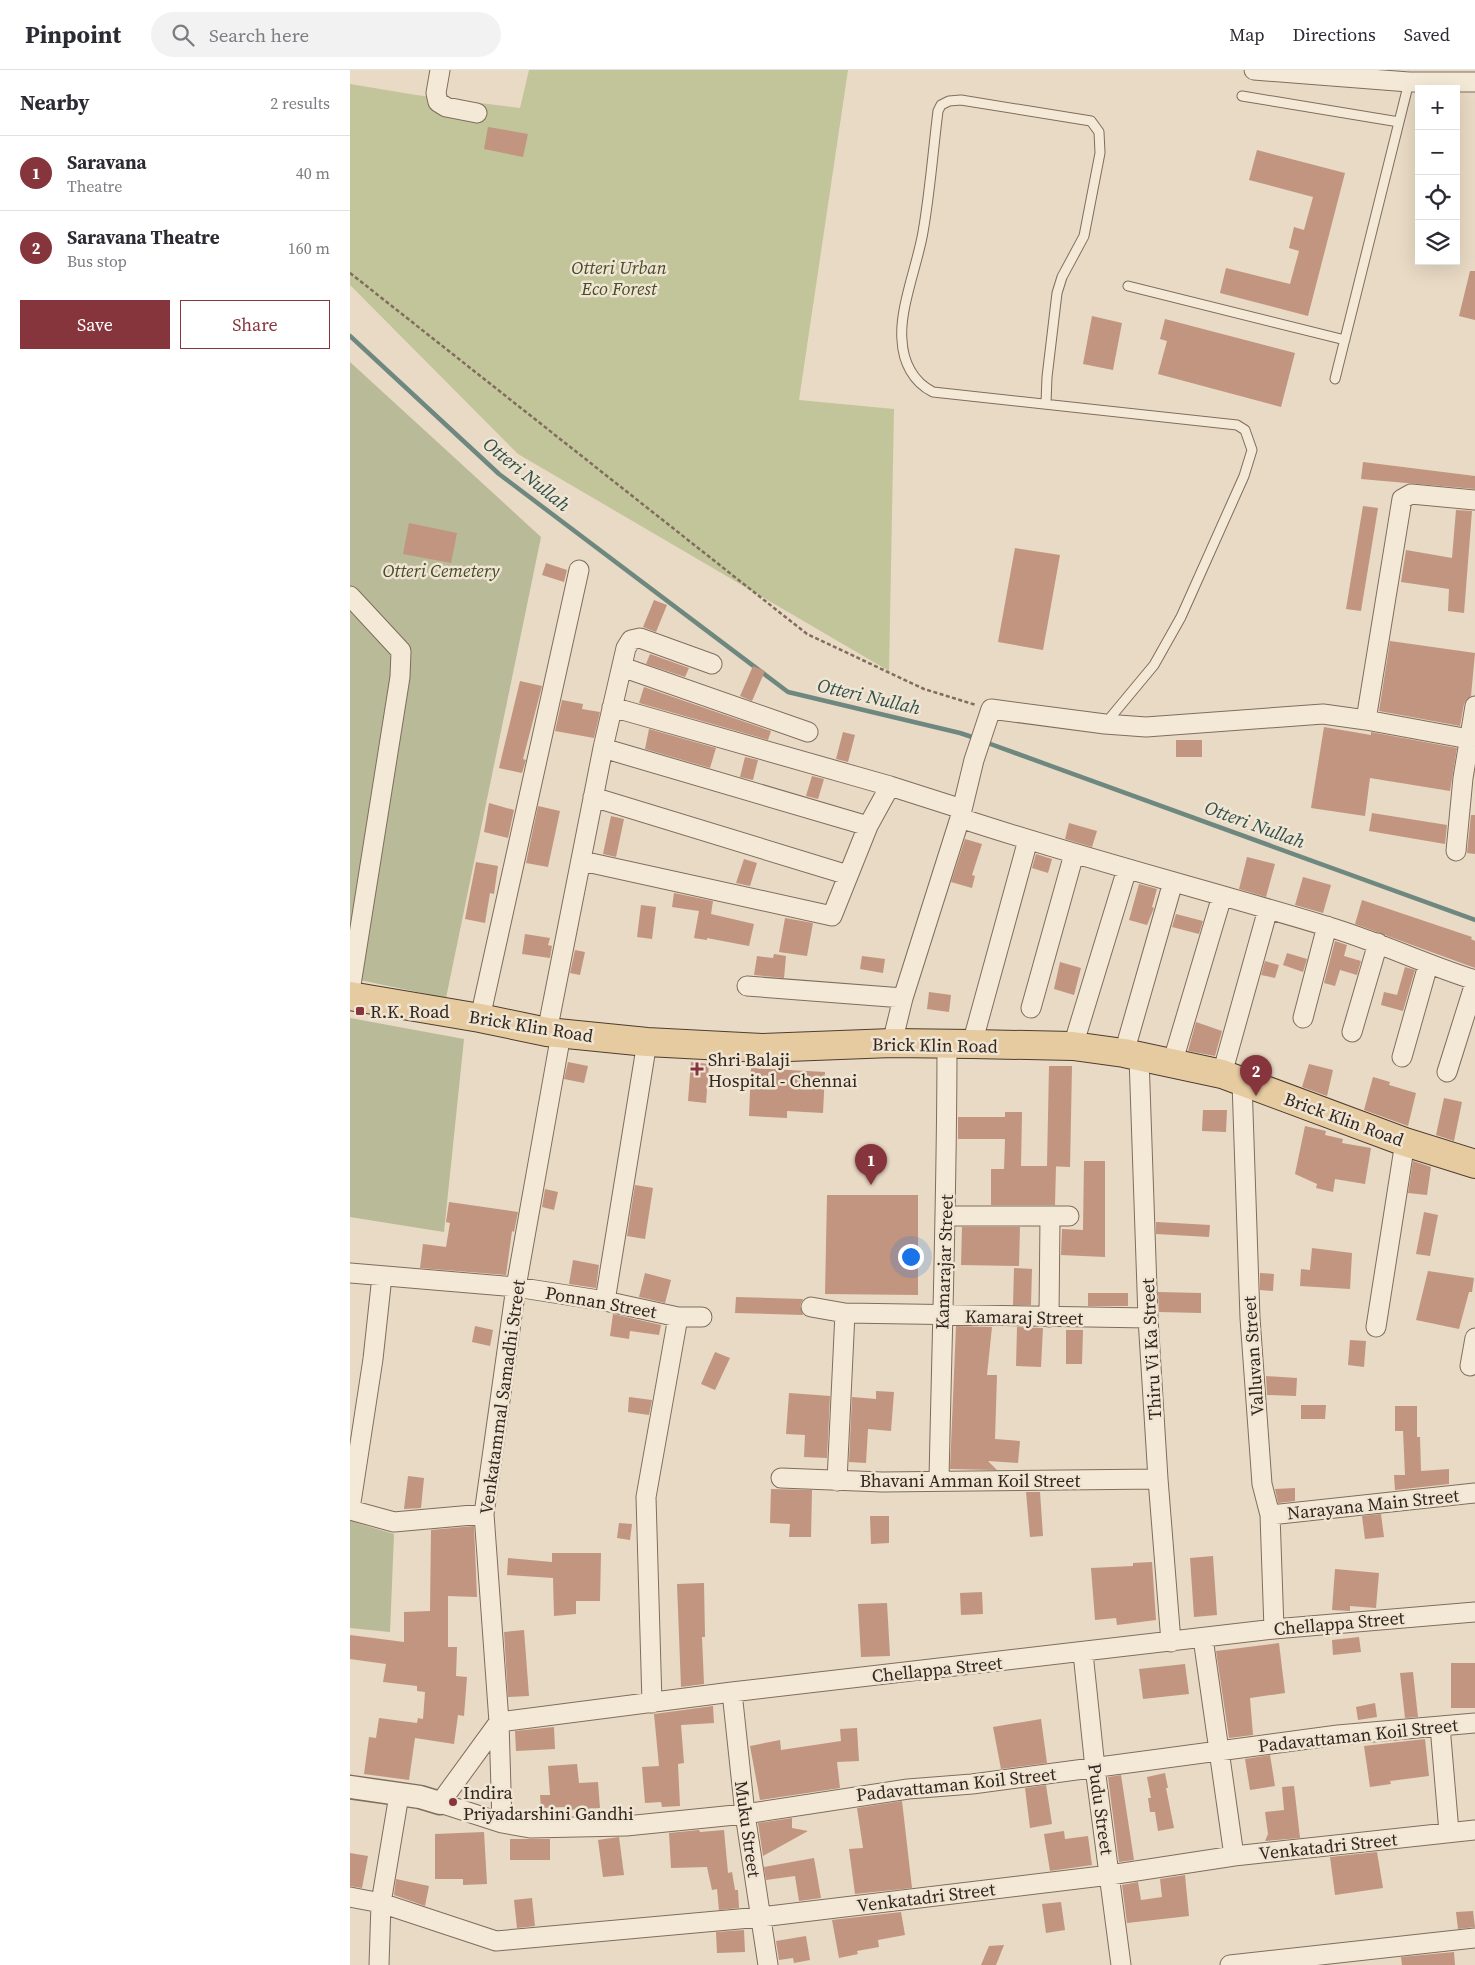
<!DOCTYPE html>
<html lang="en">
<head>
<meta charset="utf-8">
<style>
	:root { --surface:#fff; --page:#f2f2f3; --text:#2b2b33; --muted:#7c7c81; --line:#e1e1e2; --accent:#87353c }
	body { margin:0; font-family:"Source Serif 4",serif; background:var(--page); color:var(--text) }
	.controls { position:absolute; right:15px; top:15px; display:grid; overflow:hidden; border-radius:0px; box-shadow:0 5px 20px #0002 }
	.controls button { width:45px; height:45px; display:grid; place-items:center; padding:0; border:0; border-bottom:1px solid var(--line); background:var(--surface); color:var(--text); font:25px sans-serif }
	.you { position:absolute; left:560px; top:1186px; width:18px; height:18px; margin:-12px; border:4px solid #fff; border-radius:50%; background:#1a73e8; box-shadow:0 0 0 8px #1a73e833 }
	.badge { display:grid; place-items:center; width:32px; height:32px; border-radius:50%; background:var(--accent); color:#fff; font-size:16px; font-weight:700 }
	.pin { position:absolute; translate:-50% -41px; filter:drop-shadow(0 1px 2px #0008) }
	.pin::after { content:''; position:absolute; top:26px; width:18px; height:15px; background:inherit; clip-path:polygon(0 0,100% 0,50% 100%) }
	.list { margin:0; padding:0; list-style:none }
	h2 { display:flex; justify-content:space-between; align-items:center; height:65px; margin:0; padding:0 20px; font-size:21px }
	h2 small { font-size:16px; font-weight:400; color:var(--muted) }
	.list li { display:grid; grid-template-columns:32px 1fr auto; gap:15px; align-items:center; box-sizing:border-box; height:75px; padding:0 20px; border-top:1px solid var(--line) }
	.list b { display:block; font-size:19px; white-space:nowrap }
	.list p { margin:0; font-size:16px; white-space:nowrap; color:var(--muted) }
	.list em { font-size:16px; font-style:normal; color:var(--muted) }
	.actions { display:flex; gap:10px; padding:15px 20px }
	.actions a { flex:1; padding:11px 0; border:1px solid var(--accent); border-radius:0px; text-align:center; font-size:18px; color:var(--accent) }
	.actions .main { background:var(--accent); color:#fff }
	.icon { flex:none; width:28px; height:28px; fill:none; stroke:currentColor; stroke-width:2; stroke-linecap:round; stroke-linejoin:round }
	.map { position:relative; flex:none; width:1125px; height:1895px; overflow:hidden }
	header { display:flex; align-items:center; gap:30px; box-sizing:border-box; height:70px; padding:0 25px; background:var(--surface); border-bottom:1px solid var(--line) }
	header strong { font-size:24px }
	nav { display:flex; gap:28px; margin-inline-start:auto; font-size:18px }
	.search { width:350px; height:45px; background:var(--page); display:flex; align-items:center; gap:12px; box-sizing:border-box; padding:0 18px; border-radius:28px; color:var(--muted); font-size:19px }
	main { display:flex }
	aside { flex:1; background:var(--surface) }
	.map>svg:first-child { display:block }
	.green { fill:#c2c49a }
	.cemetery { fill:#b8ba98 }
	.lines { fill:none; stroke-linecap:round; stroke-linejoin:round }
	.stream { stroke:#6e8880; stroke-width:4.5 }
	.building { fill:#c1957f }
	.service-casing { stroke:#806d5d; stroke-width:11 }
	.minor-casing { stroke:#806d5d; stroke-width:21 }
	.tertiary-casing { stroke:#806d5d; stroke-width:25 }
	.primary-casing { stroke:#4e3c31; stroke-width:30 }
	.path { stroke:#806d5d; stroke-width:2.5; stroke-dasharray:4 2.5; stroke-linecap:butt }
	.service { stroke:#f4e9d6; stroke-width:9 }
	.minor { stroke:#f4e9d6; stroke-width:19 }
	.tertiary { stroke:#f4e9d6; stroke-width:22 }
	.primary { stroke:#e6cba0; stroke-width:28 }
	.poi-dot { fill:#87353c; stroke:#f0e5d3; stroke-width:2 }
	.labels { text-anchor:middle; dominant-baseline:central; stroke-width:5; stroke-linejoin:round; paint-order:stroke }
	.park-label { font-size:18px; font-style:italic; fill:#454c28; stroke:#f0e5d3 }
	.poi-label { font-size:18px; fill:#32271f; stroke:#f0e5d3; text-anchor:start }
	.street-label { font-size:18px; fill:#32271f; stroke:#f0e5d3 }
	.water-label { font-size:19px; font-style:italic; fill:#30504b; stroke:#f0e5d3 }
</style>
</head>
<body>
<header>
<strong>Pinpoint</strong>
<div class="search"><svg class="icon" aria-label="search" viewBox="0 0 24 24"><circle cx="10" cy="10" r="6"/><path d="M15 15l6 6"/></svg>Search here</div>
<nav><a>Map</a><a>Directions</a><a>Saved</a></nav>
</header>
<main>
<aside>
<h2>Nearby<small>2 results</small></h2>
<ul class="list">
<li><span class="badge">1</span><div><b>Saravana</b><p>Theatre</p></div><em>40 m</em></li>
<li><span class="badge">2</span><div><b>Saravana Theatre</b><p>Bus stop</p></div><em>160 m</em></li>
</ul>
<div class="actions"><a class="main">Save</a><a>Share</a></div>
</aside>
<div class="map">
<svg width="1125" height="1895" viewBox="0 0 1125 1895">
	<rect width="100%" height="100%" fill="#e8dac4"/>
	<path class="green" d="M179 0H498L449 330 544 339 539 601 168 384 0 215V14L66 25 170 38Z"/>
	<path class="cemetery" d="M0 292 191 467 96 928 0 908Z
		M0 948 114 969 94 1162 0 1147Z
		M0 1451 44 1464 40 1562 0 1558Z"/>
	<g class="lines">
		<path class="stream" d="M0 266 149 404 438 622 610 663 625 668
			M635 672 1125 850"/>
	</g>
	<path class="building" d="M138 57 178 64 173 87 134 79Z
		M907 80 995 103 958 246 870 223 876 198 940 214 949 181 939 178 944 157 954 160 963 127 899 110Z
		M1120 201H1125V250L1109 246Z
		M742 246 772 253 763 300 733 294Z
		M815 249 945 283 931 337 808 304 817 271 810 269Z
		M1013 392 1125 406V419L1011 409Z
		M1013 436 1028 438 1011 541 996 539Z
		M1106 440 1122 441 1114 543 1098 541 1099 519 1051 512 1056 480 1102 488Z
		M59 453 107 463 101 493 53 484Z
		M665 478 710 485 693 580 648 572Z
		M196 493 217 500 214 512 192 505Z
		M304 530 317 535 306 562 293 557Z
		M1040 571 1125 583 1121 626 1114 634 1110 656 1029 641Z
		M300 584 339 598 335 607 296 594Z
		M403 596 415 601 402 631 390 626Z
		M170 611 192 616 173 689 176 690 172 703 149 698Z
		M294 617 421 661 418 670 289 633Z
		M212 630 233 634 232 639 250 642 244 668 205 661Z
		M974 657 1021 665V662L1107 678 1100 721 1020 708 1015 746 961 738Z
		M299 659 366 678 360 698 295 679Z
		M493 662 505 665 498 692 486 689Z
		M826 670H852V687H826Z
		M395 687 408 690 403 710 390 707Z
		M462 706 474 709 468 729 456 726Z
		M139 733 164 740 158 768 134 762Z
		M188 736 210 741 198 797 176 793Z
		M1022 743 1097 755 1095 774 1019 761Z
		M1121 745H1125V784L1117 783Z
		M261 746 274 749 266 787 253 784Z
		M719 753 747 761 742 777 715 769Z
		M615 769 632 774 622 805 625 806 622 818 601 812Z
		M686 784 702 789 698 803 682 798Z
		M897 787 925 794 916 827 889 819Z
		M394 789 407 793 400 816 386 813Z
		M126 792 148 796 144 824 140 823 135 853 115 849Z
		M953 807 981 815 973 843 945 835Z
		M789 814 807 819 802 837 804 838 797 855 779 850Z
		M324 823 363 831 361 844 404 854 399 876 357 868V870L344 868 349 841 322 837Z
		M1012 830 1122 867 1121 869 1125 871V898L1005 854Z
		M291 835 306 837 302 869 287 867Z
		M826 844 853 851 849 864 822 857Z
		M435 848 463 853 457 886 429 882Z
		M175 864 200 868 198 875 202 876 200 888 172 884Z
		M985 871 997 875 994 886 1011 891 1007 905 990 900 985 916 974 913Z
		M225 880 235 882 230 905 220 903Z
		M937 883 957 889 953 902 933 895Z
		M424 884 436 886 434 908 404 905 407 886 423 888Z
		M512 886 535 889 533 903 510 899Z
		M915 891 929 895 925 908 911 905Z
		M710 892 731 898 724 925 704 919Z
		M1055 897 1065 900 1053 941 1031 935 1034 922 1047 925Z
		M579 922 601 925 599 942 577 939Z
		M846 952 872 961 865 986 838 981Z
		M218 992 238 996 234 1013 214 1009Z
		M341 992 359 994 356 1033 338 1031Z
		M959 994 983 1000 977 1026 952 1017Z
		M699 996H722L720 1097 697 1096Z
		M401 998 475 1002 473 1043 437 1041V1048L399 1046Z
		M1023 1007 1040 1012 1039 1015 1066 1023 1058 1056 1014 1040Z
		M1094 1028 1112 1032 1104 1071 1086 1065Z
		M853 1040H877L876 1062 852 1061Z
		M655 1042H672L671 1096H706L705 1135H641V1099H654L655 1069H608V1047H655Z
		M955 1056 976 1061 975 1065 993 1069 992 1073 1021 1078 1015 1114 985 1109 983 1122 966 1118 967 1114 945 1104Z
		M734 1091H755V1187L711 1185 712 1159 733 1160Z
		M1063 1091 1081 1097 1077 1125 1058 1123Z
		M285 1115 303 1118 295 1169 277 1166Z
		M195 1119 208 1122 204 1140 192 1137Z
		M477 1125H568V1225L475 1224Z
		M99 1132 168 1142 164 1162 162 1161 156 1205 70 1198 73 1174 96 1177 100 1153 96 1152Z
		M1074 1142 1088 1145 1080 1186 1066 1184Z
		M806 1152 860 1155 859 1167 806 1164Z
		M612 1157H670L669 1196 611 1195Z
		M962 1178 1002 1183 1000 1219 950 1216 951 1199 960 1200Z
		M223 1190 249 1195 246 1218 219 1214Z
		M664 1198 682 1199 681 1235H663Z
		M1078 1201 1124 1208 1122 1222H1119L1109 1259 1066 1250Z
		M295 1203 321 1210 315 1233 289 1227Z
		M910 1203 924 1204 923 1221 910 1220Z
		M808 1222 851 1223V1243L809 1242Z
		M738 1223H778V1236H738Z
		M386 1227 453 1229 450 1236 453 1245 385 1243Z
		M263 1244 311 1255 309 1265 280 1261 279 1269 260 1266Z
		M125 1256 143 1260 140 1276 122 1272Z
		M606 1256 642 1257 637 1305H647L645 1369 670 1371 668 1393 638 1391 647 1400 600 1399Z
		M667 1257 693 1258 691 1297 666 1296Z
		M716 1260H733L732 1294H716Z
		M1000 1270 1016 1271 1014 1297 998 1295Z
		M365 1282 380 1288 365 1320 351 1314Z
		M916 1306 947 1308 946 1326 917 1325Z
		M526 1321 544 1322 541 1361 518 1359 516 1393 499 1392 502 1327 526 1329Z
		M439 1323 480 1326 477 1388 454 1387 455 1365 436 1364Z
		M279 1327 302 1330 299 1345 278 1342Z
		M951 1335H976L975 1349H951Z
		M1045 1336H1067V1367H1070L1071 1401 1099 1399V1414L1045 1420 1044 1405H1055L1053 1361H1045Z
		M58 1406 74 1408 71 1438 54 1439Z
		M945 1418V1431L928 1433 925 1419Z
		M421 1419 462 1420 461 1467H439L440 1454 420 1453Z
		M676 1422H690L693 1466 680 1467Z
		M1031 1444 1034 1467 1015 1469 1012 1446Z
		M520 1446H539V1473L521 1474Z
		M269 1453 282 1454 280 1470 267 1468Z
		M124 1456 127 1527 98 1526V1577H107L106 1606 117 1607 114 1646 108 1645 104 1674 65 1668 59 1710 14 1704 19 1667 26 1668 29 1648 67 1653 68 1648 73 1649 75 1622 67 1621V1616L33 1612 36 1594 0 1589V1565L54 1572V1542L80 1541 81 1460Z
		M202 1483H251L250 1531H226V1544L204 1546 203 1508 157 1505 158 1488 202 1492Z
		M863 1486 867 1545 844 1547 840 1488Z
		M802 1492 806 1550 767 1555 766 1548 745 1550 741 1498 783 1496V1493Z
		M985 1499 1029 1503 1026 1538 1000 1536V1541L982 1540Z
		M354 1513 355 1567H352L354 1614 331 1617 327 1514Z
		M632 1522 633 1544 611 1545 610 1523Z
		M537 1533 540 1586 511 1587 508 1534Z
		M174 1560 179 1626 158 1627 154 1562Z
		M1009 1567 1011 1582 983 1585 982 1570Z
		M929 1573 935 1623 900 1628 903 1665 879 1668 866 1581Z
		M1101 1593H1125V1638H1101Z
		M835 1594 839 1624 793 1629 789 1599Z
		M1063 1602 1068 1647 1055 1648 1050 1603Z
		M1025 1633 1027 1647 1008 1650 1006 1637Z
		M363 1636 364 1653 331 1655 334 1693 328 1694 330 1736 312 1737 311 1732 295 1733 292 1697 309 1696 304 1644Z
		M691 1649 697 1693 651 1699 643 1657Z
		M204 1657 205 1679 166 1681 165 1661Z
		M507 1658 509 1691 487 1692 490 1718 410 1730 400 1676 430 1670 431 1680 491 1671 490 1659Z
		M1075 1669 1079 1706 1040 1711 1041 1714 1020 1717 1014 1676Z
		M920 1685 925 1716 900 1720 895 1689Z
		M227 1694 229 1713 248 1712 250 1738 218 1740 214 1737 191 1738 190 1725H200L198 1696Z
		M815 1703 818 1718H816L824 1758 808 1761 805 1742H800L798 1728H801L797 1707Z
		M771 1705 784 1790 769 1792 758 1707Z
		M696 1715 702 1754 680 1758 675 1718Z
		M944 1716 950 1768 915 1771 918 1764 915 1742 934 1740 932 1717Z
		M552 1731 562 1818 505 1824 499 1779 513 1778 507 1738Z
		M442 1748V1758L458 1761 413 1786 408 1753Z
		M349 1760 350 1762 374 1760 378 1803 382 1802 385 1820H388L389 1838 369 1840 367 1819 362 1820 357 1797 321 1798 319 1763Z
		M714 1761 715 1769 738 1766 742 1795 700 1801 694 1764Z
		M134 1762 137 1814 113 1815V1809H85V1764Z
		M269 1767 274 1805 253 1807 248 1770Z
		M160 1769H200V1790H160Z
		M1027 1782 1033 1818 985 1825 980 1787Z
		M0 1783 18 1786 12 1818 0 1816Z
		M464 1788 471 1828 449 1831 445 1806 416 1810 414 1797Z
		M835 1805 839 1846 777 1853 772 1815 788 1812 791 1830 812 1827 810 1809Z
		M46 1809 79 1816 75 1836 44 1825Z
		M182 1828 185 1856 167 1858 164 1830Z
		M711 1832 715 1860 696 1863 692 1834Z
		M1123 1841 1125 1857 1108 1859 1106 1842Z
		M551 1842 555 1865 528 1870 529 1877 507 1881 508 1884 489 1888 482 1850Z
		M394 1860 395 1882 367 1883 366 1862Z
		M456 1866 460 1890 444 1893 443 1888 429 1890 426 1871Z
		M654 1875 646 1895H631L639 1876Z
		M1104 1882 1105 1895H1052L1051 1887Z"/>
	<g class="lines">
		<g class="service-casing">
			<path id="service" d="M892 26 1049 52
				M778 216 995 270
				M985 309 1059 12
				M696 333 697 307 707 223 712 207 734 166 750 83 749 62 741 51 611 30 599 31 591 35 588 41C583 81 580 122 573 162 568 193 549 239 552 270 553 292 563 312 583 322L887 355 895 360 902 380 894 406 831 547 804 595 755 654"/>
		</g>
		<g class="minor-casing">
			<path id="minor" d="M90 0 86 23 88 32 96 37 127 43
				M904 0 1059 12H1125
				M0 526 51 581 50 607 0 921
				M272 597 458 662
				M262 637 540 716 612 739
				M1016 650 1119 669
				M253 678 518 756
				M243 727 498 805
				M610 748C731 788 854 819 976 856 1027 871 1074 894 1125 910
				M1106 781 1113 708 1125 636
				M232 791 482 846 518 756 540 716
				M397 916 553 928
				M681 938 724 784
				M130 948 229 500
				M953 948 977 856
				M197 962 253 678 276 578 281 570 290 568 362 594
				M1002 962 1028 873
				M542 973 553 928 610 748 624 690 641 639 755 654 796 657 973 644 1016 650 1052 429 1061 424 1125 430
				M622 974 678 770
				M723 976 777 799
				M774 983 823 812
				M789 987 798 1248 808 1409 821 1572
				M1052 987 1078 895
				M822 994 872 826
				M1097 1002 1125 913
				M872 1004 918 839
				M892 1012 900 1248 912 1414 920 1445 924 1559
				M597 1146H719
				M0 1203 166 1217 255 1231 328 1247H352
				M255 1231 297 972
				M461 1237 495 1243 798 1248
				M699 1247 700 1146
				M1026 1257 1055 1072
				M1120 1296 1125 1268
				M431 1408 532 1412 808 1409
				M589 1410C592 1265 597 1120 597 974
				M487 1411 495 1243
				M0 1439 23 1289 32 1206
				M0 1440 44 1452 134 1444
				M920 1445 1125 1423
				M1125 1542 924 1559 382 1622 149 1652 90 1733 152 1753 180 1758 276 1756 395 1744 558 1719 622 1714 988 1665 1125 1653
				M853 1568 884 1786
				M733 1583 745 1698 771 1895
				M382 1622 395 1744 418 1895
				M302 1633 296 1427 328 1247
				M1090 1656 1099 1762
				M152 1753 149 1652 134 1444 166 1217 211 964
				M0 1827 31 1833 146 1871 411 1847 760 1805 884 1786 1125 1760
				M29 1895 31 1833 49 1725
				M880 1895 1125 1868"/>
		</g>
		<g class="tertiary-casing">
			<path id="tertiary" d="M0 1717 70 1727 90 1733"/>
		</g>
		<g class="primary-casing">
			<path id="primary" d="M0 926 130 948 197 962 297 972 412 978 542 973 622 974 723 976 774 983 872 1004 1055 1072 1125 1094"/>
		</g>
		<path class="path" d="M0 203 457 564 574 619 626 635"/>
		<use href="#service" class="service"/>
		<use href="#minor" class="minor"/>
		<use href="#tertiary" class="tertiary"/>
		<use href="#primary" class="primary"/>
	</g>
	<g class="poi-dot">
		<rect x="5" y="936" width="10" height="10" rx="2.5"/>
		<path d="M344.5 991.5h5v5h5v5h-5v5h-5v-5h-5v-5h5z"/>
		<circle cx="103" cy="1732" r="5"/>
	</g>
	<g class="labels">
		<g class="park-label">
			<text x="269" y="197">Otteri Urban<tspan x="269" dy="21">Eco Forest</tspan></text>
			<text x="91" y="500">Otteri Cemetery</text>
		</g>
		<g class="poi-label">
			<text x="20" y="941">R.K. Road</text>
			<text x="358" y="989">Shri Balaji<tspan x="358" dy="21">Hospital - Chennai</tspan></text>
			<text x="113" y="1722">Indira<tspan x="113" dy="21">Priyadarshini Gandhi</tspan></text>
		</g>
		<g class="street-label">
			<text transform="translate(181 956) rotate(9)">Brick Klin Road</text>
			<text transform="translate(585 975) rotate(1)">Brick Klin Road</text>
			<text transform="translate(994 1049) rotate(20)">Brick Klin Road</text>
			<text transform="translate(594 1192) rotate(-88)">Kamarajar Street</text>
			<text transform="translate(251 1232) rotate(10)">Ponnan Street</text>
			<text transform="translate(674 1247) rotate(1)">Kamaraj Street</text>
			<text transform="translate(801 1279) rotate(-93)">Thiru Vi Ka Street</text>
			<text transform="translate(903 1286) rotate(-94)">Valluvan Street</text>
			<text transform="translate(152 1327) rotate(-82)">Venkatammal Samadhi Street</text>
			<text x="620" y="1410">Bhavani Amman Koil Street</text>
			<text transform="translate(1023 1434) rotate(-6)">Narayana Main Street</text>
			<text transform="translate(989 1553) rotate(-5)">Chellappa Street</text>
			<text transform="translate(587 1599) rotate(-6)">Chellappa Street</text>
			<text transform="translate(1008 1665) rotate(-6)">Padavattaman Koil Street</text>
			<text transform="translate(606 1714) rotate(-6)">Padavattaman Koil Street</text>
			<text transform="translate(751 1739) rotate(82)">Pudu Street</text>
			<text transform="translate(398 1759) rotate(82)">Muku Street</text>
			<text transform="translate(978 1776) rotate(-6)">Venkatadri Street</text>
			<text transform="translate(576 1827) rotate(-7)">Venkatadri Street</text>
		</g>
		<g class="water-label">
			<text transform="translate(177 404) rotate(39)">Otteri Nullah</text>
			<text transform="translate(519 626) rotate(13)">Otteri Nullah</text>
			<text transform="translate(905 754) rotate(20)">Otteri Nullah</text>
		</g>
	</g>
</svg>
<div class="controls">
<button>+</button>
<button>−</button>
<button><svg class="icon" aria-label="locate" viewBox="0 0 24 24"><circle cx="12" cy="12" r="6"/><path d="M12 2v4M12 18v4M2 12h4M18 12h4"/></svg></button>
<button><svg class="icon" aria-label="layers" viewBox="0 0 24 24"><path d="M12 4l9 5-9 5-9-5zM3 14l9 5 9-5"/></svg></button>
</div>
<div class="you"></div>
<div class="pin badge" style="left:521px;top:1115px">1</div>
<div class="pin badge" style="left:906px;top:1026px">2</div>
</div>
</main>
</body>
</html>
